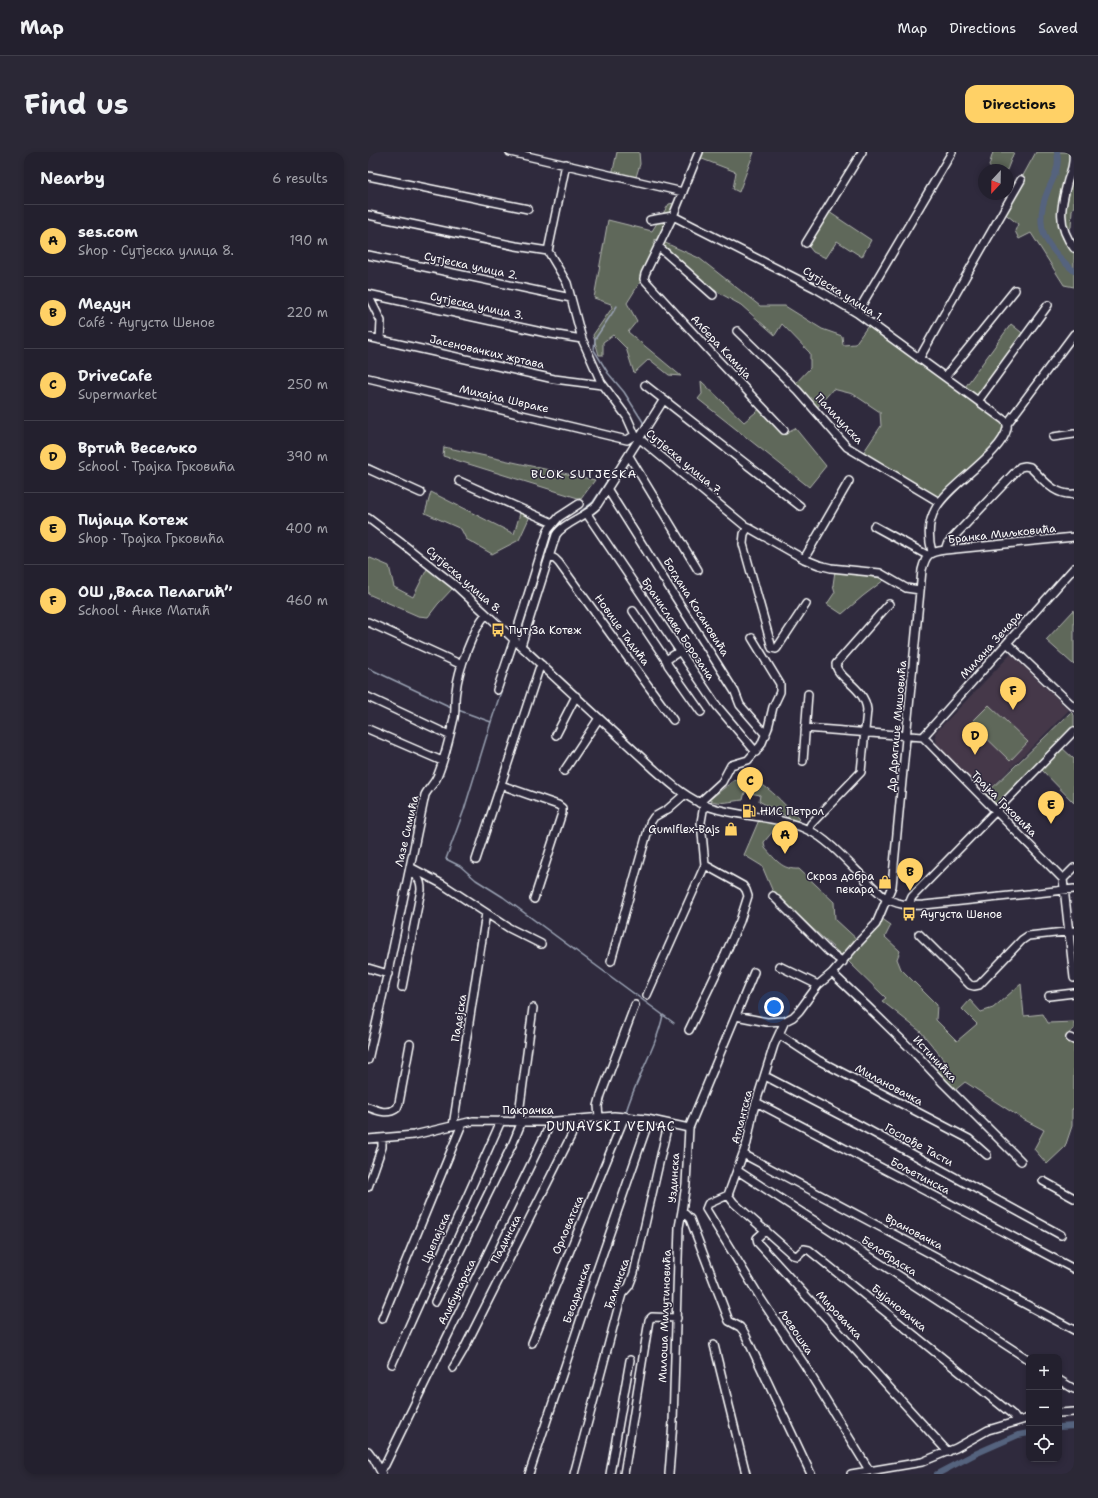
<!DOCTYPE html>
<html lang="en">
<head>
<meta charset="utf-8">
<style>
	:root { --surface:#23202e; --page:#2b2836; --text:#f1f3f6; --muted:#a3a3aa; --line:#403e4a; --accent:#ffd166 }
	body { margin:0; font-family:"Shantell Sans",sans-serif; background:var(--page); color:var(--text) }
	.controls { position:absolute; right:12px; bottom:12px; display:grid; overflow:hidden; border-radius:8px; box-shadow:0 2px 6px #0003 }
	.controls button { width:36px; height:36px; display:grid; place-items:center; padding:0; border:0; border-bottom:1px solid var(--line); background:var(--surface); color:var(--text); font:20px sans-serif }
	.compass { position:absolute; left:610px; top:12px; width:36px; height:36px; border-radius:50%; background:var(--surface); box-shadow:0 2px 6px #0003; rotate:202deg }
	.you { position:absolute; left:406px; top:855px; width:14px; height:14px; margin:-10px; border:3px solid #fff; border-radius:50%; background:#1a73e8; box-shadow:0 0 0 6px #1a73e833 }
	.badge { display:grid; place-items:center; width:26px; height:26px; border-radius:50%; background:var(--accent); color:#111; font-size:13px; font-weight:700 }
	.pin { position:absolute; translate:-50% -33px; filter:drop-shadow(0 1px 2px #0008) }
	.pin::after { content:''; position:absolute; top:21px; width:14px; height:12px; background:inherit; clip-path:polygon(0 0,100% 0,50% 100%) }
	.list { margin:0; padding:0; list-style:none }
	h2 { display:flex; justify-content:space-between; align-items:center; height:52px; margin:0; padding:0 16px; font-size:17px }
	h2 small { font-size:13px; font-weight:400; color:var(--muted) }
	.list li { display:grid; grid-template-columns:26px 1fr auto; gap:12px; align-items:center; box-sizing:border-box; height:72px; padding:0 16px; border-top:1px solid var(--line) }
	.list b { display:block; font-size:15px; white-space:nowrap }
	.list p { margin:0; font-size:13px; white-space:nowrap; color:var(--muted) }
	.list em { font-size:13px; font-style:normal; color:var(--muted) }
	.icon { flex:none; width:22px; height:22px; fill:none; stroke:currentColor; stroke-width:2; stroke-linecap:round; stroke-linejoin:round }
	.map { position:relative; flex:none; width:706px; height:1322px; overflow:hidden; border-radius:12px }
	header { display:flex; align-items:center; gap:24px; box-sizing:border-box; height:56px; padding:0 20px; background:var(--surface); border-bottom:1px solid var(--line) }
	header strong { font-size:19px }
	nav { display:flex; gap:22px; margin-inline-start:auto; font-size:14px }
	.intro { display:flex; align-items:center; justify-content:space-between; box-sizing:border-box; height:96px; padding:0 24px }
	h1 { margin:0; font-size:28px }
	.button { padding:10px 18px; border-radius:12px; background:var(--accent); color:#111; font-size:14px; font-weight:700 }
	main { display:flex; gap:24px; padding:0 24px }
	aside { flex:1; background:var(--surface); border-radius:12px; box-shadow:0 2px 6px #0003 }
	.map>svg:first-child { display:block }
	.built { fill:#443949 }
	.green { fill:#5f675a; stroke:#afb3ac }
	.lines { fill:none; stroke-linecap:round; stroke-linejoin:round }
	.stream { stroke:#99a1b2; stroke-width:1.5 }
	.canal { stroke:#55637e; stroke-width:6 }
	.minor-casing { stroke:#fff; stroke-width:10 }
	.minor { stroke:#2f2a3d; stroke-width:7 }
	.labels { text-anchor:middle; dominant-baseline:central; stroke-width:3; stroke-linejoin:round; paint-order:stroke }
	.street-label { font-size:11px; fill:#fff; stroke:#2f2a3d }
	.poi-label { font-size:11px; fill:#fff; stroke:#2f2a3d; text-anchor:start }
	.neighbourhood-label { font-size:12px; letter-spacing:1px; fill:#fff; stroke:#2f2a3d }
	.quarter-label { font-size:13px; letter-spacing:1px; fill:#fff; stroke:#2f2a3d }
</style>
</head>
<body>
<header>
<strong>Map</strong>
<nav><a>Map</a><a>Directions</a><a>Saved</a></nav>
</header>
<div class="intro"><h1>Find us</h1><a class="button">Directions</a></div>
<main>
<aside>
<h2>Nearby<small>6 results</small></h2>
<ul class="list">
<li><span class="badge">A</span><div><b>ses.com</b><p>Shop · Сутјеска улица 8.</p></div><em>190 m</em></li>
<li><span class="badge">B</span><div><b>Медун</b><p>Café · Аугуста Шеное</p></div><em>220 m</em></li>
<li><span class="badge">C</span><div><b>DriveCafe</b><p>Supermarket</p></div><em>250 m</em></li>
<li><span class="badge">D</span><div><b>Вртић Весељко</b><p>School · Трајка Грковића</p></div><em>390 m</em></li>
<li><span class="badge">E</span><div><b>Пијаца Котеж</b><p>Shop · Трајка Грковића</p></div><em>400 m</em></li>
<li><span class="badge">F</span><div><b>ОШ „Васа Пелагић”</b><p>School · Анке Матић</p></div><em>460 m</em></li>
</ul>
</aside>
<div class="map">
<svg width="706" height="1322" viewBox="0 0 706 1322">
	<rect width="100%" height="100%" fill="#2f2a3d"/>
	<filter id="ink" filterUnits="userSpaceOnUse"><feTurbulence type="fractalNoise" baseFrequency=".025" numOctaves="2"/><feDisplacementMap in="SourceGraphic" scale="8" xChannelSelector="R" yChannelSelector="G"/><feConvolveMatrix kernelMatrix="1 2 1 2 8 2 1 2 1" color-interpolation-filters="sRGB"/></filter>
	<g filter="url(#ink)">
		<path class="built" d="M643 502 701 558 617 642 569 592 567 581Z"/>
		<path class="green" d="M249 0H271L272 12 267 28 244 23Z
			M331 0H386L371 40 365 37 368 20 329 5Z
			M625 0H646L639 18H624L621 14Z
			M668 0H706V54L704 58 703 75 694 86 706 97V135L696 133 663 81 651 87 647 79 650 72 635 60Z
			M311 50 293 89 331 106 392 154H417L454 177 474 184 475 193 487 192 502 171 595 238 643 172 658 184 611 249 639 272 633 288 571 350 493 304 513 274 512 260 485 242 465 237 447 258 425 234 442 216V201L414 172 407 183 373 153 339 134 287 87V100L277 122 259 151 269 169 260 180 313 224 301 223 281 207 266 221 258 196 245 183 235 190V203H231L225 183 244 156 243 152 226 146 240 68 284 79 301 52Z
			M458 58 503 88 494 105 469 89 458 106 445 100 438 91Z
			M333 229 376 270 394 255 419 280 427 276 458 314 441 335 330 247 334 242Z
			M76 295 227 328 213 347 75 304Z
			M63 340 146 382 153 358 163 362 151 388 124 402 98 387 93 377 57 361Z
			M0 405 21 414 26 435 45 445 60 415 85 436 70 452 60 465 50 464 0 442Z
			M467 419 513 426 516 428 495 444 474 462 459 452 467 440 465 433Z
			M706 458V513L678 488Z
			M621 553 660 590 642 609 603 571Z
			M703 560 706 563V576L629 653 618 642Z
			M692 594 706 607V651L671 615Z
			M374 626C395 625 416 653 431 667L428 670 391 649 392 643 377 640 375 648C362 649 353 653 341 648L365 629Z
			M391 668 411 672 396 690 397 696C408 708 414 718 431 717L466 750 467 767 493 791 513 766 523 773 517 785 532 799 529 807 533 817 569 853 568 868 589 889 609 872 594 857 602 848 613 860 625 856 653 832 656 864 675 862 680 871 706 870V877L701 881 698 886 706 890V957H704V974L697 995 679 1012 666 997 676 978 653 966 597 930 586 939 566 919 577 909 553 880 514 849 518 846 481 810 405 740 394 714 376 703Z"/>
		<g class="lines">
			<path class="stream" d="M249 154 227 187 226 198 240 221 256 240 275 270 274 275
				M0 312 12 318
				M204 366 225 350 267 287
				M151 485 184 382 194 372
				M0 516 85 556
				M90 558 123 570 96 658 78 707 92 714 108 728 135 745 306 871
				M123 570 147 497
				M258 960C268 926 288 897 295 863"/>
			<path class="canal" d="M689 0C692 15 686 25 680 38 664 76 678 95 706 119
				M691 1275 706 1274
				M569 1322 607 1302 650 1283 661 1281"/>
			<g class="minor-casing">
				<path id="minor" d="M142 0 315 40
					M331 0 305 64 277 122 276 127 349 207 416 278
					M705 0C706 11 704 17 700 28 693 54 688 73 706 96
					M198 12 180 99 199 131 214 187 233 230 259 265 267 283 376 373 436 407 451 413 463 416 512 421 538 436 552 438
					M0 24 160 57
					M0 63 148 94 180 99
					M305 64 447 136 489 161 636 268C638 270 640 272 639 276 635 301 581 332 568 356 560 369 560 385 564 400
					M282 68 305 64
					M438 91 494 0
					M290 94 345 143
					M0 103 203 146
					M0 142 183 182 214 187
					M0 143 13 169 12 188
					M489 161 584 0
					M369 179 430 239 479 295 571 350
					M0 185 186 227 234 233
					M551 207 579 157 653 28
					M577 225 647 138
					M0 226 259 288 267 283
					M277 233 432 354
					M610 249 680 153
					M639 272 706 182
					M685 285 706 282
					M261 304 330 418
					M0 317 53 341
					M91 329 185 371
					M240 338 367 540 372 553 398 583
					M219 362 349 554 388 600
					M0 366 36 393 88 434 285 616C303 632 319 647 342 655 374 666 409 663 440 678 465 689 492 725 515 744 528 753 541 754 556 753L706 737
					M506 374 559 403
					M380 375 376 382 375 392 404 496 408 497 409 496 438 452
					M577 398 579 392 652 315 657 314 662 315C675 327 686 344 706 342
					M181 404 187 407 191 411 305 568
					M436 407 481 329
					M265 459 298 508 300 513 333 560
					M0 470 94 513
					M639 491 706 555
					M153 494 188 383C195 371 218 365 229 353L295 249
					M298 508 312 499
					M129 538 146 488 180 378 191 365 211 352
					M0 545 81 583
					M437 576 555 585
					M0 577 74 609
					M188 583 208 544
					M555 585 695 727 706 826
					M555 585 706 416
					M435 609 440 542
					M196 619 231 566
					M133 633 190 653 194 656V661L166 747
					M331 651 354 630 363 613 380 608 393 593 400 576 405 555 412 540V532L384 486
					M440 678 443 672 493 620 499 558C497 535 468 526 468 512L521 452
					M108 708 171 517 174 513
					M42 715 74 732 141 776 173 792
					M695 727 706 716
					M405 744 460 799 475 810
					M540 754 544 745 706 579
					M551 782 602 833 606 834 611 833 654 788 660 784 706 779
					M243 809 282 671 286 665 300 657 316 643
					M411 814 450 833
					M0 816 20 822
					M464 821 499 854 547 901 575 931 653 1009
					M34 835 53 738C53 728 50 724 41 721
					M279 843 337 713 333 670 336 653
					M681 844 706 841
					M368 864 399 870 417 869 425 865 431 859 450 833 464 821 489 792 508 772 524 734 554 418C558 402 561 400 577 398L706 385
					M417 869 406 893 385 960 379 991 360 1043 340 1052 338 1057 393 1147 436 1212 501 1318
					M321 878 357 803 372 769 380 744 378 738 375 734 337 713
					M412 883 450 908 601 987 619 1003
					M702 886 706 888
					M0 908 23 806 57 643C60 637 66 632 69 625 77 607 81 586 86 566 88 557 86 548 88 539 90 518 105 478 118 462
					M397 924 493 974 693 1083
					M388 950 706 1117
					M0 955C10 959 20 963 29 956L31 951 42 892
					M231 965 230 954 233 943 267 853
					M150 969 165 856
					M85 974 118 761
					M0 987 46 983 105 969 177 970 246 964 279 967 321 976
					M375 1002 706 1178
					M370 1019 661 1208
					M675 1029 706 1046
					M0 1035 14 995V986
					M360 1043 366 1051 425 1103 429 1104 436 1097 441 1098 645 1263 649 1269
					M314 1059 322 1067 361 1169 372 1175 376 1180 443 1322
					M398 1078 389 1086 390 1091 580 1300
					M67 1150 145 991 154 969
					M14 1167 94 972
					M164 1191 257 964
					M346 1193 378 1322
					M24 1212 133 969
					M85 1216 95 1199 203 984 209 967
					M691 1228 706 1237
					M691 1261 706 1260
					M0 1299 6 1307 14 1322
					M12 1318 17 1313 179 979 182 970
					M161 1322 228 1121 278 977 279 967
					M206 1322 252 1149 254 1142 261 1134 266 1121 300 972
					M242 1322 262 1208
					M256 1322 281 1168 284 1165 309 1166
					M301 1322 305 1270 311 1075 314 1059 318 1032 321 976 386 820
					M483 1322 554 1310 588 1296 620 1278 661 1266"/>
			</g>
			<use href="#minor" class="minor"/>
		</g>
	</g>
	<defs>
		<g id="bus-bare" transform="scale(1.08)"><path d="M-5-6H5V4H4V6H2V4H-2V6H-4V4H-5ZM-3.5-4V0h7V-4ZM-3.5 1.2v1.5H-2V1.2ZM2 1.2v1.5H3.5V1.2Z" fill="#ffd166" stroke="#2f2a3d" stroke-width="2.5" paint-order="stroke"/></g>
		<g id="fuel-bare" transform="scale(1.08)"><path d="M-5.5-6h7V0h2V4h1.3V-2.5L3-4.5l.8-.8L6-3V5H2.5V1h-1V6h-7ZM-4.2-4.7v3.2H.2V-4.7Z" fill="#ffd166" stroke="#2f2a3d" stroke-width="2.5" paint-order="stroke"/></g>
		<g id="shop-bare" transform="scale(1.08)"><path d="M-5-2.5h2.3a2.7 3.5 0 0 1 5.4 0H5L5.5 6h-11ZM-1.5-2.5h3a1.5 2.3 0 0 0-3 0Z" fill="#ffd166" stroke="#2f2a3d" stroke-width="2.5" paint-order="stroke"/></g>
	</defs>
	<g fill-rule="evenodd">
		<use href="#bus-bare" x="130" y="478"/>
		<use href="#fuel-bare" x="381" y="659"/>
		<use href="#shop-bare" x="363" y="677"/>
		<use href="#shop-bare" x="517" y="730"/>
		<use href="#bus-bare" x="541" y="762"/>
	</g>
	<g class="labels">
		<g class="street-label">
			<text transform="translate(103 114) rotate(12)">Сутјеска улица 2.</text>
			<text transform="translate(475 142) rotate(32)">Сутјеска улица 1.</text>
			<text transform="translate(109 154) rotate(12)">Сутјеска улица 3.</text>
			<text transform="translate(353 195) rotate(47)">Албера Камија</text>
			<text transform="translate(119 200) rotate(13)">Јасеновачких жртава</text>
			<text transform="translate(136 247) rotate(13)">Михајла Швраке</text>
			<text transform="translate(471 267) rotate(47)">Палилулска</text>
			<text transform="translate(316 310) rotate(40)">Сутјеска улица 7.</text>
			<text transform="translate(634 382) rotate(-6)">Бранка Миљковића</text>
			<text transform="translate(96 428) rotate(41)">Сутјеска улица 8.</text>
			<text transform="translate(328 455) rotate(58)">Богдана Косановића</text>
			<text transform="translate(310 477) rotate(56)">Бранислава Борозана</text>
			<text transform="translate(254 478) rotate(54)">Новице Тадића</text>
			<text transform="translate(623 493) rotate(-48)">Милана Зечара</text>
			<text transform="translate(529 574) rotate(-85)">Др Драгише Мишовића</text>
			<text transform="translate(636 652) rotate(45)">Трајка Грковића</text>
			<text transform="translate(39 679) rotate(-77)">Лазе Симића</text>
			<text transform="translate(91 866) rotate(-81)">Падејска</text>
			<text transform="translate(567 907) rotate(47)">Истинићка</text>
			<text transform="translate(521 933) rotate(28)">Милановачка</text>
			<text x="160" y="958">Пакрачка</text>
			<text transform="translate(374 965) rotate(-76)">Атлантска</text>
			<text transform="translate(551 993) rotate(29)">Госпође Тасти</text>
			<text transform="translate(552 1024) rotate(28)">Бољетинска</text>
			<text transform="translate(306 1026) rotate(-86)">Уздинска</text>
			<text transform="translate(200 1073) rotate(-67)">Орловатска</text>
			<text transform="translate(546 1080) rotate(28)">Врановачка</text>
			<text transform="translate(68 1086) rotate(-66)">Црепајска</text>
			<text transform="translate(138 1087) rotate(-63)">Падинска</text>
			<text transform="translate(521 1104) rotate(33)">Белобрдска</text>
			<text transform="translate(249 1132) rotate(-70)">Ђалинска</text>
			<text transform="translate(89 1140) rotate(-64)">Алибунарска</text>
			<text transform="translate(209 1141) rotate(-71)">Беодранска</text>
			<text transform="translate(531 1156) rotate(39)">Бујановачка</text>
			<text transform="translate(471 1163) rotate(47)">Мировачка</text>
			<text transform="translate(297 1164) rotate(-88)">Милоша Милутиновића</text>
			<text transform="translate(428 1180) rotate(56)">Љевошка</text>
		</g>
		<g class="poi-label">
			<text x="141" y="478">Пут За Котеж</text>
			<text x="392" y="659">НИС Петрол</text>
			<text x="352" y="677" text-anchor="end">Gumiflex-Bajs</text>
			<text x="506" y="724" text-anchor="end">Скроз добра<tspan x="506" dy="13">пекара</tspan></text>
			<text x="552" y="762">Аугуста Шеное</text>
		</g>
		<g class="neighbourhood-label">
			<text x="216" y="322">BLOK SUTJESKA</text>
		</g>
		<g class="quarter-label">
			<text x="243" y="974">DUNAVSKI VENAC</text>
		</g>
	</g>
</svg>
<div class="controls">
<button>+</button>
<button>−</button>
<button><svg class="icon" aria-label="locate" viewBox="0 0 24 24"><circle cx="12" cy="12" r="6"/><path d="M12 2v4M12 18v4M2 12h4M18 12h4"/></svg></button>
</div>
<svg class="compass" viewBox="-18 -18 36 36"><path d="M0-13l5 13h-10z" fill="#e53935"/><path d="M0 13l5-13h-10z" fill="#a3a3aa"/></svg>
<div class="you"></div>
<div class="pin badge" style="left:417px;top:702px">A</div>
<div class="pin badge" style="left:542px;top:739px">B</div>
<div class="pin badge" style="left:382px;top:648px">C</div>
<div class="pin badge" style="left:607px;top:603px">D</div>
<div class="pin badge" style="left:683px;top:672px">E</div>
<div class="pin badge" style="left:645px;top:558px">F</div>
</div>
</main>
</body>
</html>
